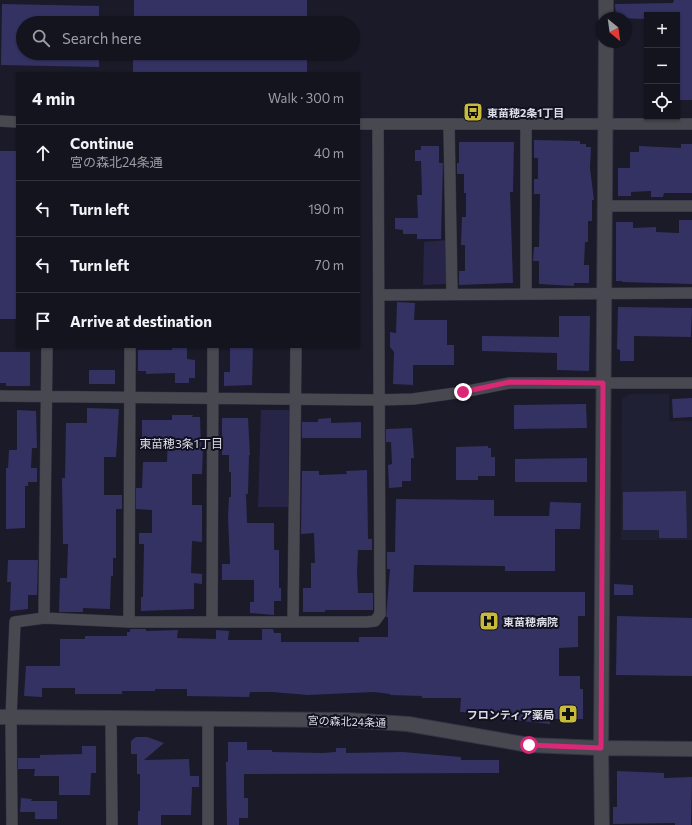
<!DOCTYPE html>
<html lang="en">
<head>
<meta charset="utf-8">
<style>
	:root { --surface:#14141f; --page:#1d1d28; --text:#f1f3f6; --muted:#9d9ea4; --line:#33333d }
	body { margin:0; font-family:Commissioner,"Noto Sans JP",sans-serif; background:var(--page); color:var(--text) }
	.controls { position:absolute; right:12px; top:12px; display:grid; overflow:hidden; border-radius:0px; box-shadow:0 1px 3px #0004 }
	.controls button { width:36px; height:36px; display:grid; place-items:center; padding:0; border:0; border-bottom:1px solid var(--line); background:var(--surface); color:var(--text); font:20px sans-serif }
	.compass { position:absolute; left:596px; top:12px; width:36px; height:36px; border-radius:50%; background:var(--surface); box-shadow:0 1px 3px #0004; rotate:151deg }
	.stop { position:absolute; width:12px; height:12px; margin:-9px; border:3px solid #db2777; border-radius:50%; background:#fff }
	.stop.end { background:#db2777; border-color:#fff; box-shadow:0 1px 4px #0008 }
	.list { margin:0; padding:0; list-style:none }
	h2 { display:flex; justify-content:space-between; align-items:center; height:52px; margin:0; padding:0 16px; font-size:17px }
	h2 small { font-size:13px; font-weight:400; color:var(--muted) }
	.list li { display:grid; grid-template-columns:26px 1fr auto; gap:12px; align-items:center; box-sizing:border-box; height:56px; padding:0 16px; border-top:1px solid var(--line) }
	.list b { display:block; font-size:15px; white-space:nowrap }
	.list p { margin:0; font-size:13px; white-space:nowrap; color:var(--muted) }
	.list em { font-size:13px; font-style:normal; color:var(--muted) }
	.icon { flex:none; width:22px; height:22px; fill:none; stroke:currentColor; stroke-width:2; stroke-linecap:round; stroke-linejoin:round }
	.map { position:relative; flex:none; width:692px; height:825px; overflow:hidden }
	.search { position:absolute; background:var(--surface); box-shadow:0 1px 3px #0004; left:16px; top:16px; width:344px; height:44px; display:flex; align-items:center; gap:10px; box-sizing:border-box; padding:0 14px; border-radius:22px; color:var(--muted); font-size:15px }
	.panel { position:absolute; background:var(--surface); box-shadow:0 1px 3px #0004; left:16px; top:72px; width:344px; height:276px; border-radius:0px }
	.map>svg:first-child { display:block }
	.built { fill:#202035 }
	.green { fill:#272547 }
	.building { fill:#343263 }
	.lines { fill:none; stroke-linecap:round; stroke-linejoin:round }
	.minor-casing { stroke:#353544; stroke-width:12 }
	.tertiary-casing { stroke:#353544; stroke-width:16 }
	.minor { stroke:#484950; stroke-width:11 }
	.tertiary { stroke:#484950; stroke-width:14 }
	.route { stroke:#db2777; stroke-width:5 }
	.labels { text-anchor:middle; dominant-baseline:central; stroke-width:4; stroke-linejoin:round; paint-order:stroke }
	.poi-label { font-size:11px; font-weight:bold; fill:#dddee8; stroke:#11111f; text-anchor:start }
	.street-label { font-size:11px; fill:#dddee8; stroke:#11111f }
	.neighbourhood-label { font-size:12px; fill:#dddee8; stroke:#11111f }
</style>
</head>
<body>
<div class="map">
<svg width="692" height="825" viewBox="0 0 692 825">
	<rect width="100%" height="100%" fill="#1a1a29"/>
	<path class="built" d="M630 394H669V421H692V540H621L622 399Z"/>
	<path class="green" d="M448 240 447 284 423 285 424 242Z
		M261 410H289L288 507H258Z"/>
	<path class="building" d="M134 0H307V23H134Z
		M674 0H692V100H677V15H647V19L616 18 615 4 673 3Z
		M2 4 99 6V23H23V53H99V67L1 65Z
		M133 53H307V73H133Z
		M534 140 580 141V144H586V147H591L590 168 594 200H592V221H588V242H585L584 265H589V283H574V286L539 284V261H533L534 247H539L540 194H534V179H538V158H534Z
		M459 142H514L513 192H510L513 283 459 285V271H465V245H461L462 217H466V193H464V174H457V163H459Z
		M681 144H692V193H664L663 197H651V191L631 192V196H618V168H630V152H639V146L681 148Z
		M421 146H439V163H443L441 239H417V234H403V230L395 229V218H418L417 195H422L421 161H415V150H421Z
		M0 151H17V319H0Z
		M679 220H692V284L622 282V281H616V222H633V228L656 227V232L679 233Z
		M397 302 415 303 414 320H447V345H454V365H413V385L393 384 394 352 390 347V332L396 333Z
		M618 307 692 308 691 337 634 336V361H620V350L617 349Z
		M559 316H590L589 371 557 370V353L482 351V336L559 337Z
		M172 347H187V359L195 360V378H189V383H175V373L146 374V371H138V350H172Z
		M230 347H253L252 385 224 386V372H230Z
		M0 352H30V386H6V383H0Z
		M89 370H115V384H89Z
		M692 398V417L673 418 672 399Z
		M586 404 587 428 514 429V405Z
		M87 408 119 409 116 457H104V495H122V509H116V558H113V576H111L110 609 83 608V612H59L60 578H67L68 544H63L62 478H65L66 423H87Z
		M17 410 36 411 37 448H32L31 468H37V482H28V486H25V528L6 529V468H8L9 450H17Z
		M172 415H193L192 417H200L201 448 203 447 202 474H192V505H202V542L192 541 191 573 202 574V584L194 583V609L141 611V597H143L144 544H139V533H152V510L136 509V488H142L143 462H167L168 438H142V420H172Z
		M222 418H248L250 455H249L248 494H246L247 523H274V550H279V588H281V601H274V615L250 613V602H254V580H222V564H230L228 517 229 497H231V472H229V455H222Z
		M331 418V423L361 422V438H302V422H318V419Z
		M412 428 414 458H411V481H402V487L389 488 388 465 392 464 391 442H386V429Z
		M488 446V448H491V457H495V476H478V480H456V447Z
		M587 458V482H515V459Z
		M367 470 368 539H372V550H358L357 573 358 593H373V610H325V612H303V588H311V563H315L314 533 301 534 302 471H319V475L347 474 346 471Z
		M686 491 687 538H659V530H623V492Z
		M396 499 494 500V516H549L550 502 581 503 580 529H555V571H505V566L414 565 413 592H585V616H578V647L559 648V676H580V689H583V719H550V724L504 719V716L480 715V713L460 712 461 698H422V696L390 695V694L374 692 308 695 272 692H250L249 697 187 696V689H155V691H122V694H75V688H42V697L24 696 26 666H60V639H85V636H127V632H130V629H146V631L178 630 177 638 216 639V630L229 631 228 640H262V629H273L274 633H281V642H359V637H388V617H386L390 569H387V552H395Z
		M8 560H38L37 595H28V609L10 611 11 582H7Z
		M614 584 633 585V595H614Z
		M617 616 692 618V676L616 675Z
		M136 737H147L164 743 144 760 189 759 190 776H199V787H192L191 815H161V825H138V811H140V774H137V754H131V741Z
		M228 742H247V750H272V752L323 753 336 752V748H346V753L403 752 461 757V760H499V773L244 774V798H248V818H239V825H227L226 762H228Z
		M82 746H96V773H91L90 795H59V776H34L35 769H18V758H40V755L82 754Z
		M617 771 664 773V778L692 777 691 825H675V823L613 824V807H617Z
		M21 798 32 799 31 801H57V819H35V812H20Z"/>
	<g class="lines">
		<g class="minor-casing">
			<path id="minor" d="M0 121 17 122
				M359 124H692
				M449 125 452 294
				M526 125V293
				M604 206H692
				M379 295 692 293
				M0 396 378 400 413 399 463 392 510 383H692
				M44 618 47 347
				M129 622 130 347
				M212 622 213 347
				M293 622 296 347
				M208 718V825
				M111 719 112 825
				M12 825 11 718 15 622 44 618 129 622H366L375 621 380 614 378 125"/>
		</g>
		<g class="tertiary-casing">
			<path id="tertiary" d="M606 18V0
				M0 717 347 720 408 724 529 745 601 748 692 749
				M602 825 601 748 606 42"/>
		</g>
		<use href="#minor" class="minor"/>
		<use href="#tertiary" class="tertiary"/>
	</g>
	<g class="lines">
		<path class="route" d="M463 392 510 382 603 383 601 748 529 745"/>
	</g>
	<defs>
		<g id="bus-square" transform="scale(1)"><rect x="-9" y="-9" width="18" height="18" rx="4" fill="#c8bb3b" stroke="#11111f"/><path d="M-5-6H5V4H4V6H2V4H-2V6H-4V4H-5ZM-3.5-4V0h7V-4ZM-3.5 1.2v1.5H-2V1.2ZM2 1.2v1.5H3.5V1.2Z" fill="#111"/></g>
		<g id="hospital-square" transform="scale(1)"><rect x="-9" y="-9" width="18" height="18" rx="4" fill="#c8bb3b" stroke="#11111f"/><path d="M-5-5h3v3.5h4V-5h3V5h-3V1.5h-4V5h-3Z" fill="#111"/></g>
		<g id="pharmacy-square" transform="scale(1)"><rect x="-9" y="-9" width="18" height="18" rx="4" fill="#c8bb3b" stroke="#11111f"/><path d="M-2-6h4v4h4v4h-4v4h-4v-4h-4v-4h4Z" fill="#111"/></g>
	</defs>
	<g fill-rule="evenodd">
		<use href="#bus-square" x="473" y="112"/>
		<use href="#hospital-square" x="489" y="621"/>
		<use href="#pharmacy-square" x="568" y="714"/>
	</g>
	<g class="labels">
		<g class="poi-label">
			<text x="487" y="112">東苗穂2条1丁目</text>
			<text x="503" y="621">東苗穂病院</text>
			<text x="554" y="714" text-anchor="end">フロンティア薬局</text>
		</g>
		<g class="street-label">
			<text transform="translate(347 721) rotate(2)">宮の森北24条通</text>
		</g>
		<g class="neighbourhood-label">
			<text x="181" y="443">東苗穂3条1丁目</text>
		</g>
	</g>
</svg>
<div class="controls">
<button>+</button>
<button>−</button>
<button><svg class="icon" aria-label="locate" viewBox="0 0 24 24"><circle cx="12" cy="12" r="6"/><path d="M12 2v4M12 18v4M2 12h4M18 12h4"/></svg></button>
</div>
<svg class="compass" viewBox="-18 -18 36 36"><path d="M0-13l5 13h-10z" fill="#e53935"/><path d="M0 13l5-13h-10z" fill="#9d9ea4"/></svg>
<div class="stop" style="left:529px;top:745px"></div>
<div class="stop end" style="left:463px;top:392px"></div>
<div class="search"><svg class="icon" aria-label="search" viewBox="0 0 24 24"><circle cx="10" cy="10" r="6"/><path d="M15 15l6 6"/></svg>Search here</div>
<section class="panel">
<h2>4 min<small>Walk · 300 m</small></h2>
<ul class="list">
<li><svg class="icon" aria-label="ahead" viewBox="0 0 24 24"><path d="M12 20V5M6 11l6-6 6 6"/></svg><div><b>Continue</b><p>宮の森北24条通</p></div><em>40 m</em></li>
<li><svg class="icon" aria-label="left" viewBox="0 0 24 24"><path d="M17 20v-9H6M10 6l-5 5 5 5"/></svg><div><b>Turn left</b></div><em>190 m</em></li>
<li><svg class="icon" aria-label="left" viewBox="0 0 24 24"><path d="M17 20v-9H6M10 6l-5 5 5 5"/></svg><div><b>Turn left</b></div><em>70 m</em></li>
<li><svg class="icon" aria-label="arrive" viewBox="0 0 24 24"><path d="M6 21V4h12l-3 4 3 4H6"/></svg><div><b>Arrive at destination</b></div></li>
</ul>
</section>
</div>
</body>
</html>
